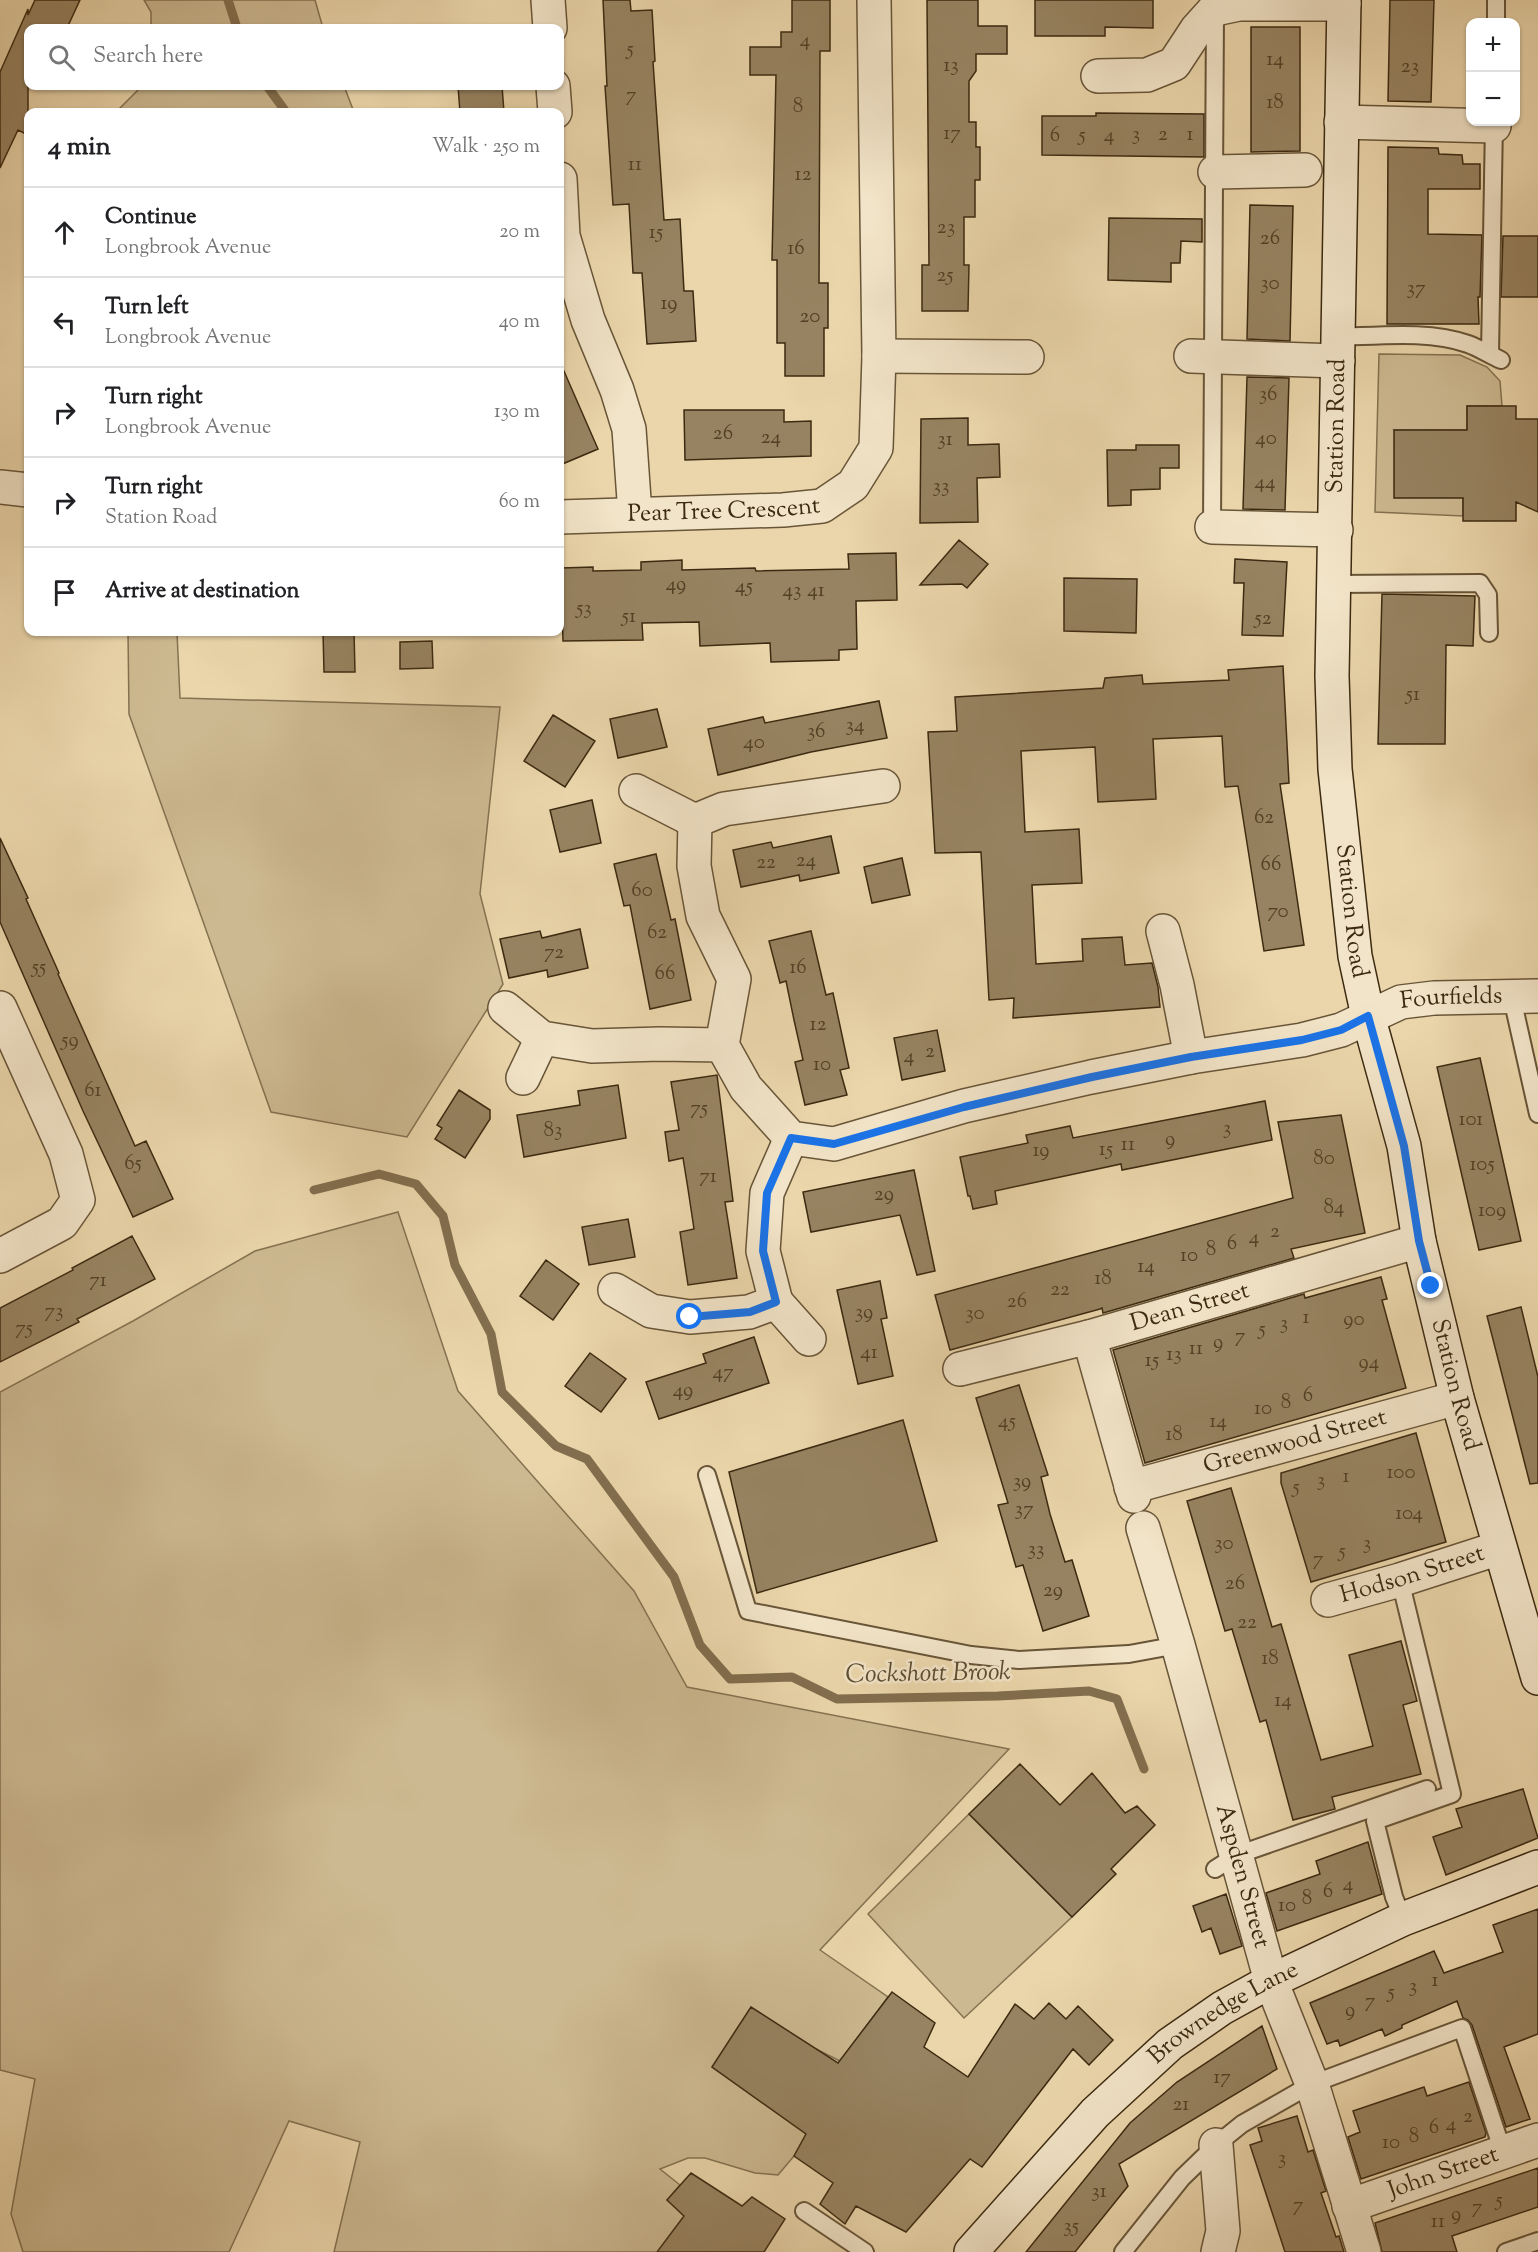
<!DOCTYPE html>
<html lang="en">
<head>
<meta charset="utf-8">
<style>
	:root { --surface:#fff; --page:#f6f6f6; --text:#202124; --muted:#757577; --line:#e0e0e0 }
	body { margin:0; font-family:"Sorts Mill Goudy",serif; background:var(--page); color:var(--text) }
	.controls { position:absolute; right:18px; top:18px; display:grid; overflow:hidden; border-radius:12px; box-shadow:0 2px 4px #0004 }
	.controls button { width:54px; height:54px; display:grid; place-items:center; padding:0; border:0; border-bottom:2px solid var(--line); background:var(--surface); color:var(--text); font:30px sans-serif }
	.stop { position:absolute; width:18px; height:18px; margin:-14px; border:4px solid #1a73e8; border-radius:50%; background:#fff }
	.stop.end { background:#1a73e8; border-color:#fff; box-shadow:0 2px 6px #0008 }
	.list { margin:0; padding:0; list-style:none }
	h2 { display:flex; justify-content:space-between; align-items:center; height:78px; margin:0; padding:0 24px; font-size:26px }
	h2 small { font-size:20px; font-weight:400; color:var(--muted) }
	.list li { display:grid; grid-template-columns:39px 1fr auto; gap:18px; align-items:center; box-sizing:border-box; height:90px; padding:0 24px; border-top:2px solid var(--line) }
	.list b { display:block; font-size:22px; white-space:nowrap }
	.list p { margin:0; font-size:20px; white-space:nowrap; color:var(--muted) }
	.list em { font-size:20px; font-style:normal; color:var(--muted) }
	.icon { flex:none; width:33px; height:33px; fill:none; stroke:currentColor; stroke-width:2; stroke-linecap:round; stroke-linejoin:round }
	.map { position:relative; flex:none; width:1538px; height:2252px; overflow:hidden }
	.search { position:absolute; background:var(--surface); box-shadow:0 2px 4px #0004; left:24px; top:24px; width:540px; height:66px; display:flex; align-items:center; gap:15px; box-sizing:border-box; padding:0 21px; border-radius:12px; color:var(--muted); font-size:22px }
	.panel { position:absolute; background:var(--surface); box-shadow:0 2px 4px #0004; left:24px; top:108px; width:540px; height:528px; border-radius:12px }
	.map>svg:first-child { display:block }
	.green { fill:#cdb991; stroke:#847251; stroke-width:1.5 }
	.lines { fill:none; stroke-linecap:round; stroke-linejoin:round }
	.stream { stroke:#826e4e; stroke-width:9 }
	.building { fill:#978361; stroke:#3c2a11; stroke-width:1.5 }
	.lane-casing { stroke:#685538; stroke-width:20 }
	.street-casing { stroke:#685538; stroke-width:36 }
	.secondary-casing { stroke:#3c2a11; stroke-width:36 }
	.lane { stroke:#f2e4c8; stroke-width:16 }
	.street { stroke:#f2e4c8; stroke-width:33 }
	.secondary { stroke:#f2e4c8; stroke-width:33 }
	.route { stroke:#1a73e8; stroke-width:8 }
	.labels { text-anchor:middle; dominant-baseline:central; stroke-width:5; stroke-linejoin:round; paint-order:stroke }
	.number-label { font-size:21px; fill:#534025 }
	.street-label { font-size:24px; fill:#3c2a11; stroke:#f2e4c8 }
	.water-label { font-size:26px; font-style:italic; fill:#5f4c30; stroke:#f2e4c8 }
</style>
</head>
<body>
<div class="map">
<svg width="1538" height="2252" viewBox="0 0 1538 2252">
	<rect width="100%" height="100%" fill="#ebd6ab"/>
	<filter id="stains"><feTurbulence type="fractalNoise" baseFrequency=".00333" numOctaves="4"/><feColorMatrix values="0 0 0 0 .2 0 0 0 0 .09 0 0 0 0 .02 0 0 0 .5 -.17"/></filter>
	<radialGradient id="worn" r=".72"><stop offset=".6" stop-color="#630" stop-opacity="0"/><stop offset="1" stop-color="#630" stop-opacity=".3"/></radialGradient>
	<path class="green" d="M144 0H315L323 28H151V12Z
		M142 86H344L354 112H116Z
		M1379 354 1460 355 1487 367 1500 381 1502 406H1467V430H1394L1463 498V516L1375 512Z
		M128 632H177L180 698 500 707 480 894 503 984 407 1137 271 1112 129 714Z
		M398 1212 458 1391 634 1591 687 1687 1009 1749 820 1950 888 1997 840 2061 814 2048 751 2007 712 2067 806 2134 794 2156 778 2175 755 2173 705 2158H688L660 2169 680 2185 667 2200 684 2216 672 2252H334L360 2142 289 2121 229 2252H23L11 2214 35 2079 0 2070V1392L133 1321 255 1251Z
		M969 1814 1072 1917 964 2018 868 1914Z"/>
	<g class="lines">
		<path class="stream" d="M228 0 237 28
			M267 86 286 112
			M314 1190 379 1174 416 1184 443 1216 455 1265 491 1334 502 1392 556 1446 587 1459 674 1577 700 1645 730 1679 792 1677 837 1699 998 1696 1089 1691 1117 1699 1144 1769"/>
	</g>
	<path class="building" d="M35 0H80L67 28H28V135L18 130 0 168V72L28 9V15Z
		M603 0H630L631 11 652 10 655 61 653 62 664 220 680 219 684 291H693L696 341 647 344 642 273H633L629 204 613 205 605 86H607Z
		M792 0H830V51H820L819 283H828V328H824V376H785V343H777V260H772L776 75H750V47H781V32H792Z
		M927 0H978V26H1007V54H976V71L969 81V122H976V147H980V180H975V217H964V265H969L968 311H922V265H929Z
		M1035 0H1153V28L1105 27V36H1035Z
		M1390 0H1434L1431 102 1388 101Z
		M1251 27H1300V151L1251 152Z
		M458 86H502L504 112H460Z
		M1096 113 1204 114V157L1042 155V116H1096Z
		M1388 147 1438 148 1439 154 1462 155 1463 164H1480V189H1428V234L1482 235 1480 297H1478L1479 324H1387Z
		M1250 205 1293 206 1290 341 1247 339Z
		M1109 218 1202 219V242L1181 241 1180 263H1171V282L1108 280Z
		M1503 236H1538V297H1501Z
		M560 362 598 449 560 465Z
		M1247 377 1289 378 1285 510 1243 509Z
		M1467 406H1516V419H1538V512L1516 502V521H1463V498H1394V430H1467Z
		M684 410H784V422L811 421V456L685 460Z
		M968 418V445L999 444 1000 477 977 478 978 522 920 523 921 419Z
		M1136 445H1179V468H1160V489L1131 490V505L1108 506 1107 450H1136Z
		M959 540 988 564 967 588 962 584 920 585Z
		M896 553 897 600 856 601 857 649 839 650V660L771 662 770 643 700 646 699 622 642 623 643 640 563 641 561 568 593 567V571L641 570V562L682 560V570L755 568 756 571 849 569 848 554Z
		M1235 559 1287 562 1283 636 1242 635 1244 583H1234Z
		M1064 578 1137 579 1136 633 1064 631Z
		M1382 594 1475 596 1473 646 1446 645 1445 744H1378Z
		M323 632H354L355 672H324Z
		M432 641 433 668 400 669V642Z
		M1283 666 1289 783 1280 784 1304 945 1264 951 1238 786 1225 787 1222 736 1153 739 1156 799 1098 802 1095 747 1021 751 1025 832 1079 829 1082 883 1032 885 1036 964 1083 961 1082 939 1122 937 1125 965 1152 963 1158 987 1160 1007 1013 1018 1014 998 989 1000 981 852 935 853 928 732 957 731 955 697 1103 688 1105 678 1142 675 1143 684 1229 680 1228 670Z
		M879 701 887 738 811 752 718 775 708 729 763 717 765 723Z
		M657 709 667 747 618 758 610 719Z
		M553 715 595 741 565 787 524 761Z
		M592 800 601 843 560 852 550 810Z
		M831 836 839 873 800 881 799 875 741 887 733 850 771 842 773 848Z
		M0 838 28 898 26 899 59 973 58 974 135 1146 146 1141 173 1199 133 1217 83 1111 0 922Z
		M656 854 671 920 675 919 691 1000 650 1009 630 905 624 906 614 864Z
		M902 858 910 895 872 903 864 867Z
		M580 929 588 968 548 977 547 970 509 978 500 939 540 931 542 938Z
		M811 931 826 995 833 993 849 1068 840 1070 847 1095 805 1105 795 1062 803 1060 794 1020 786 981 780 983 769 941Z
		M937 1030 945 1071 902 1080 894 1038Z
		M1480 1058 1521 1241 1479 1250 1437 1067Z
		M717 1075 733 1201 725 1202 737 1278 688 1285 680 1232 694 1229 688 1189 683 1158 669 1161 665 1132 679 1130 671 1082Z
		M618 1085 626 1138 524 1157 517 1115 580 1105 578 1091Z
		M459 1090 490 1110V1119L465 1158 435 1139 442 1128 437 1125Z
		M1265 1101 1272 1140 1122 1170 1121 1164 995 1191 997 1204 973 1209 970 1196H968L960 1157 1028 1143 1026 1135 1070 1126 1073 1138Z
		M1341 1115 1365 1233 1291 1249 1294 1258 1103 1313 1102 1308 1100 1309 950 1350 935 1295 1293 1198 1278 1122Z
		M914 1170 935 1271 917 1275 900 1215 811 1232 803 1192Z
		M628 1219 635 1257 589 1265 582 1227Z
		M132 1236 155 1279 77 1319 79 1322 0 1362V1308L73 1270 72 1268Z
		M546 1260 579 1284 553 1320 520 1296Z
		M1381 1277 1387 1299 1382 1300 1406 1388 1145 1463 1113 1350 1304 1294 1305 1298Z
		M880 1281 887 1318 881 1319 893 1376 858 1384 837 1290Z
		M1521 1307 1538 1377V1483L1530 1484 1487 1316Z
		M754 1337 769 1383 659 1419 646 1382 706 1363 703 1354Z
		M590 1353 626 1379 601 1412 565 1386Z
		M1019 1385 1048 1475 1041 1477 1050 1514 1065 1562 1072 1560 1089 1616 1043 1631 1023 1565 1016 1567 998 1505 1008 1503 976 1398Z
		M903 1420 937 1541 757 1593 729 1472Z
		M1416 1433 1446 1542 1311 1582 1281 1483V1473Z
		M1231 1488 1272 1627 1281 1624 1321 1760 1373 1746 1349 1655 1401 1641 1417 1701 1403 1705 1421 1774 1332 1797 1335 1809 1293 1820 1266 1720 1260 1722 1232 1629 1225 1631 1187 1501Z
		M1020 1764 1060 1805 1092 1773 1125 1813 1137 1806 1155 1825 1111 1869 1116 1874 1072 1917 969 1814Z
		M1523 1789 1538 1838 1446 1875 1433 1837 1462 1827 1456 1809Z
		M1368 1842 1382 1894 1277 1931 1266 1893 1320 1874 1316 1861Z
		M1226 1894 1242 1946 1220 1954 1211 1928 1202 1932 1193 1906Z
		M1538 1909V2034L1504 2047 1530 2119 1506 2127 1472 2025 1468 2020 1463 2018 1457 2001 1402 2025V2028L1385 2036 1382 2029 1340 2046 1338 2040 1327 2044 1310 2003 1434 1951 1444 1973 1503 1952 1493 1925Z
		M892 1992 935 2023 924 2047 968 2077 1015 2004 1034 2019 1049 2003 1066 2019 1078 2006 1113 2040 1089 2065 1073 2049 982 2167 970 2159 906 2232 856 2206 845 2224 820 2204 833 2183 794 2156 806 2134 712 2067 751 2007 838 2063Z
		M1262 2026 1277 2069 1119 2164 1128 2186 1075 2252H1026L1130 2123 1177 2082Z
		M1469 2082 1486 2133 1485 2137 1361 2179 1348 2137 1360 2132 1353 2111 1424 2087 1427 2096Z
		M1297 2116 1308 2152 1313 2150 1326 2191 1321 2193 1336 2237 1339 2236 1344 2252H1285L1250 2145 1262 2141 1258 2128Z
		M1538 2168V2207L1452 2236 1457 2252H1382L1375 2223Z
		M691 2173 742 2206 752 2197 785 2219 764 2252H657L684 2216 667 2200Z"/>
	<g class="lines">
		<g class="lane-casing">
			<path id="lane" d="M1496 22V0
				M1338 337C1378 336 1430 330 1468 344 1479 348 1490 355 1501 360
				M1490 354 1494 122
				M1212 527 1215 13
				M1335 584 1480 583 1488 595 1489 633
				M1512 998 1538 1114
				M707 1475 748 1611 971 1655 1019 1660 1129 1654 1178 1645
				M1400 1580 1452 1794 1375 1821 1394 1897 1403 1919
				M1215 1869 1237 1855 1427 1789
				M804 2211 865 2252
				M1123 2252 1182 2178 1216 2145 1242 2124 1312 2084 1462 2028 1503 2152
				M1506 2252 1538 2241"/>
		</g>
		<g class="street-casing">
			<g id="street">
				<path d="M548 0 550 28"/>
				<path d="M1098 76 1147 75 1174 64 1197 29 1215 9 1239 4H1344"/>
				<path d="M553 86 555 112"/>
				<path d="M1341 122 1494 126"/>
				<path d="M1215 172 1305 170"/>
				<path d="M560 179 563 236 588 320 617 390 629 429 635 514"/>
				<path d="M879 356 1027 357"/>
				<path d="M1191 356 1338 361"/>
				<path d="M0 487 28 490"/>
				<path id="s1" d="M560 517 783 510 822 506 853 485 876 448 879 356 874 0"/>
				<path d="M1212 527 1336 530"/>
				<path id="s2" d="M883 786 724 809 695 821 694 866 703 916 734 979 722 1045 746 1088 791 1138 834 1144 964 1106 1091 1077 1191 1057 1302 1040 1341 1030 1401 1002 1434 998 1538 996"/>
				<path d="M636 791 695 821"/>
				<path d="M1163 931 1177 985 1191 1057"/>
				<path d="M0 1008 66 1154 78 1200 62 1223 0 1256"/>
				<path d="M505 1008 542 1038 592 1046 660 1044 722 1045"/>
				<path d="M523 1078 542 1038"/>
				<path d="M615 1290 651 1311 690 1317 749 1312 776 1302 763 1251 767 1193 791 1138"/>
				<path d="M776 1302 809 1339"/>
				<path d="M1089 1337 1134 1496"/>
				<path id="s3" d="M960 1369 1089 1337 1419 1241"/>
				<path id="s4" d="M1131 1487 1457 1398"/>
				<path id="s5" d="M1143 1528 1178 1645 1271 1981 1312 2084 1364 2252"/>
				<path id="s6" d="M1328 1600 1400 1580 1499 1548"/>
				<path d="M1216 2145 1223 2231 1218 2252"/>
				<path id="s7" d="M1349 2206 1538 2140"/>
			</g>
		</g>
		<g class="secondary-casing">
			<g id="secondary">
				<path id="s8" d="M1344 0 1332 676 1335 769 1355 956 1368 1016 1404 1146 1419 1241 1457 1398 1538 1678"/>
				<path id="s9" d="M971 2252 1095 2113 1170 2044 1222 2008 1271 1981 1403 1919 1538 1867"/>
			</g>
		</g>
		<use href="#lane" class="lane"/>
		<use href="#street" class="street"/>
		<use href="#secondary" class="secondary"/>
	</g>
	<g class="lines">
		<path class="route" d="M690 1317 750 1312 776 1302 763 1251 767 1193 791 1138 834 1144 964 1107 1092 1077 1191 1057 1302 1040 1341 1030 1368 1016 1404 1146 1419 1241 1431 1286"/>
	</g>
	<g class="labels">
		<g class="number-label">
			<text x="805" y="41">4</text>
			<text x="630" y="50">5</text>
			<text x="1275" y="60">14</text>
			<text x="951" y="66">13</text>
			<text x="1410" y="67">23</text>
			<text x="631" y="96">7</text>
			<text x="1275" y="103">18</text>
			<text x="798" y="107">8</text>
			<text x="952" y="134">17</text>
			<text x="1136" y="135">3</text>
			<text x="1163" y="135">2</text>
			<text x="1190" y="135">1</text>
			<text x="1055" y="136">6</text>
			<text x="1082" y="136">5</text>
			<text x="1109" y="136">4</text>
			<text x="635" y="165">11</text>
			<text x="803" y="175">12</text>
			<text x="946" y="228">23</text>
			<text x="656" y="233">15</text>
			<text x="1270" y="239">26</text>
			<text x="796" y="249">16</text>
			<text x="945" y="276">25</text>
			<text x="1270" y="284">30</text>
			<text x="1416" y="289">37</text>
			<text x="669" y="304">19</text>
			<text x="810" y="317">20</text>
			<text x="1268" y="395">36</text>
			<text x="723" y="434">26</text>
			<text x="771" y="438">24</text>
			<text x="1266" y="439">40</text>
			<text x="945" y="440">31</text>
			<text x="1265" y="483">44</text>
			<text x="941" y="487">33</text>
			<text x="676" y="585">49</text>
			<text x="744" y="587">45</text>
			<text x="792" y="591">43</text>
			<text x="816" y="591">41</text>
			<text x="584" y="609">53</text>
			<text x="629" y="617">51</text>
			<text x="1263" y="619">52</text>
			<text x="1413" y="695">51</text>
			<text x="855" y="726">34</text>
			<text x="816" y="732">36</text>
			<text x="754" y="743">40</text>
			<text x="1264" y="818">62</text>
			<text x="806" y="861">24</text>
			<text x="766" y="863">22</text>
			<text x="1271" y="865">66</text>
			<text x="642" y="891">60</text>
			<text x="1278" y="912">70</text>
			<text x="657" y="933">62</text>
			<text x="554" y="953">72</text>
			<text x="39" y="968">55</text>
			<text x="798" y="968">16</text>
			<text x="665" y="974">66</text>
			<text x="818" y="1025">12</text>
			<text x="70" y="1041">59</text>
			<text x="930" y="1052">2</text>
			<text x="909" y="1057">4</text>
			<text x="822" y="1065">10</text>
			<text x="93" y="1091">61</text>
			<text x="699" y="1109">75</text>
			<text x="1471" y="1120">101</text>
			<text x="1227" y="1129">3</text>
			<text x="553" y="1131">83</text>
			<text x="1170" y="1140">9</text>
			<text x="1128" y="1145">11</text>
			<text x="1106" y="1150">15</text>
			<text x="1041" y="1151">19</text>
			<text x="1324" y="1159">80</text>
			<text x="133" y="1164">65</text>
			<text x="1482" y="1165">105</text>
			<text x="708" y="1177">71</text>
			<text x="884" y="1195">29</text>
			<text x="1334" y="1208">84</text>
			<text x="1492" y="1211">109</text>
			<text x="1275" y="1232">2</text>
			<text x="1254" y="1238">4</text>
			<text x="1232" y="1244">6</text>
			<text x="1211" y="1250">8</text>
			<text x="1189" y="1256">10</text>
			<text x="1146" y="1267">14</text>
			<text x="1103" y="1279">18</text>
			<text x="98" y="1281">71</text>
			<text x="1060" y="1290">22</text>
			<text x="1017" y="1302">26</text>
			<text x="54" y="1312">73</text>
			<text x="864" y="1313">39</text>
			<text x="975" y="1314">30</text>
			<text x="1306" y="1318">1</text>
			<text x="1354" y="1320">90</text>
			<text x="1284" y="1324">3</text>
			<text x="24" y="1329">75</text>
			<text x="1262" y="1330">5</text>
			<text x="1240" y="1337">7</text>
			<text x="1218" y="1343">9</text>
			<text x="1196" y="1349">11</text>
			<text x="869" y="1353">41</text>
			<text x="1174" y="1355">13</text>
			<text x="1152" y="1361">15</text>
			<text x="1369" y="1363">94</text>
			<text x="723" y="1373">47</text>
			<text x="683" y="1391">49</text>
			<text x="1308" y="1396">6</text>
			<text x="1286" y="1403">8</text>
			<text x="1263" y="1409">10</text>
			<text x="1007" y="1422">45</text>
			<text x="1218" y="1422">14</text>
			<text x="1174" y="1435">18</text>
			<text x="1401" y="1473">100</text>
			<text x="1346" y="1477">1</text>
			<text x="1321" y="1481">3</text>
			<text x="1022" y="1482">39</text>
			<text x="1296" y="1488">5</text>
			<text x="1024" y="1510">37</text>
			<text x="1409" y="1514">104</text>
			<text x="1224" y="1544">30</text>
			<text x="1367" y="1544">3</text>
			<text x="1036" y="1550">33</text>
			<text x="1342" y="1552">5</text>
			<text x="1318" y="1560">7</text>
			<text x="1235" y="1584">26</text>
			<text x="1053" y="1591">29</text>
			<text x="1247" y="1623">22</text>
			<text x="1270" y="1659">18</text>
			<text x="1283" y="1701">14</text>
			<text x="1348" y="1885">4</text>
			<text x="1328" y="1892">6</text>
			<text x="1307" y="1899">8</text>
			<text x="1287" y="1906">10</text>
			<text x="1435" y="1981">1</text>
			<text x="1413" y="1987">3</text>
			<text x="1391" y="1993">5</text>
			<text x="1370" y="2002">7</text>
			<text x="1350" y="2011">9</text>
			<text x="1222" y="2078">17</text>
			<text x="1181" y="2105">21</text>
			<text x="1468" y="2117">2</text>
			<text x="1451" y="2125">4</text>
			<text x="1434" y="2128">6</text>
			<text x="1414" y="2137">8</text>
			<text x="1391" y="2143">10</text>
			<text x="1282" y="2159">3</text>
			<text x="1099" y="2192">31</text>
			<text x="1499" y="2201">5</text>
			<text x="1298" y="2206">7</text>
			<text x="1477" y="2208">7</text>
			<text x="1456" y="2215">9</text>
			<text x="1438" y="2222">11</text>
			<text x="1071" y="2227">35</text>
		</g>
		<g class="street-label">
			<text transform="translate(1337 426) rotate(-89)">Station Road</text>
			<text stroke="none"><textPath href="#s1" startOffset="164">Pear Tree Crescent</textPath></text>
			<text stroke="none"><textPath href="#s8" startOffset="912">Station Road</textPath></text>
			<text stroke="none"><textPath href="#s2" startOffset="1222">Fourfields</textPath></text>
			<text stroke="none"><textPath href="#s3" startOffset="238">Dean Street</textPath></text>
			<text stroke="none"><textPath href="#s8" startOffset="1398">Station Road</textPath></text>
			<text stroke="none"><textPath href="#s4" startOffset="170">Greenwood Street</textPath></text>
			<text stroke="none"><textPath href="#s6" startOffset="88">Hodson Street</textPath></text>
			<text stroke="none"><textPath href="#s5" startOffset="362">Aspden Street</textPath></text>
			<text stroke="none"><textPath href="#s9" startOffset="350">Brownedge Lane</textPath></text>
			<text stroke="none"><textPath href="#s7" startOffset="100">John Street</textPath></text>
		</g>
		<g class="water-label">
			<text transform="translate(928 1674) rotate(-1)">Cockshott Brook</text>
		</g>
	</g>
	<rect width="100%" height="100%" filter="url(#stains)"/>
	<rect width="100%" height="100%" fill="url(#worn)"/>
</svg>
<div class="controls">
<button>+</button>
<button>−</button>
</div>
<div class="stop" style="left:690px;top:1317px"></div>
<div class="stop end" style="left:1431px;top:1286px"></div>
<div class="search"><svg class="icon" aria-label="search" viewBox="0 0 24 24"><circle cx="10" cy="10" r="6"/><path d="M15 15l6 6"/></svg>Search here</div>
<section class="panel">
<h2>4 min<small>Walk · 250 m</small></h2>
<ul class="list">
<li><svg class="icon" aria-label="ahead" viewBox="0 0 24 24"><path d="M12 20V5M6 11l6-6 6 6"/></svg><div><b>Continue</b><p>Longbrook Avenue</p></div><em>20 m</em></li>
<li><svg class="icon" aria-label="left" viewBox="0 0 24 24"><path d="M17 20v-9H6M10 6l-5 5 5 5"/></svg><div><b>Turn left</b><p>Longbrook Avenue</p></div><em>40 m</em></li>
<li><svg class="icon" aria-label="right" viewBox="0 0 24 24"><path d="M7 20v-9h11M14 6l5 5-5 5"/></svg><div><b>Turn right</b><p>Longbrook Avenue</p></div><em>130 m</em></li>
<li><svg class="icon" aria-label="right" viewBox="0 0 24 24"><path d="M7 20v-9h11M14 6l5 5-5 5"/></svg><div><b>Turn right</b><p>Station Road</p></div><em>60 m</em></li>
<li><svg class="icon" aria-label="arrive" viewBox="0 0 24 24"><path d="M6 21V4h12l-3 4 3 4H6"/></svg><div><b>Arrive at destination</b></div></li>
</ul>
</section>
</div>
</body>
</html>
